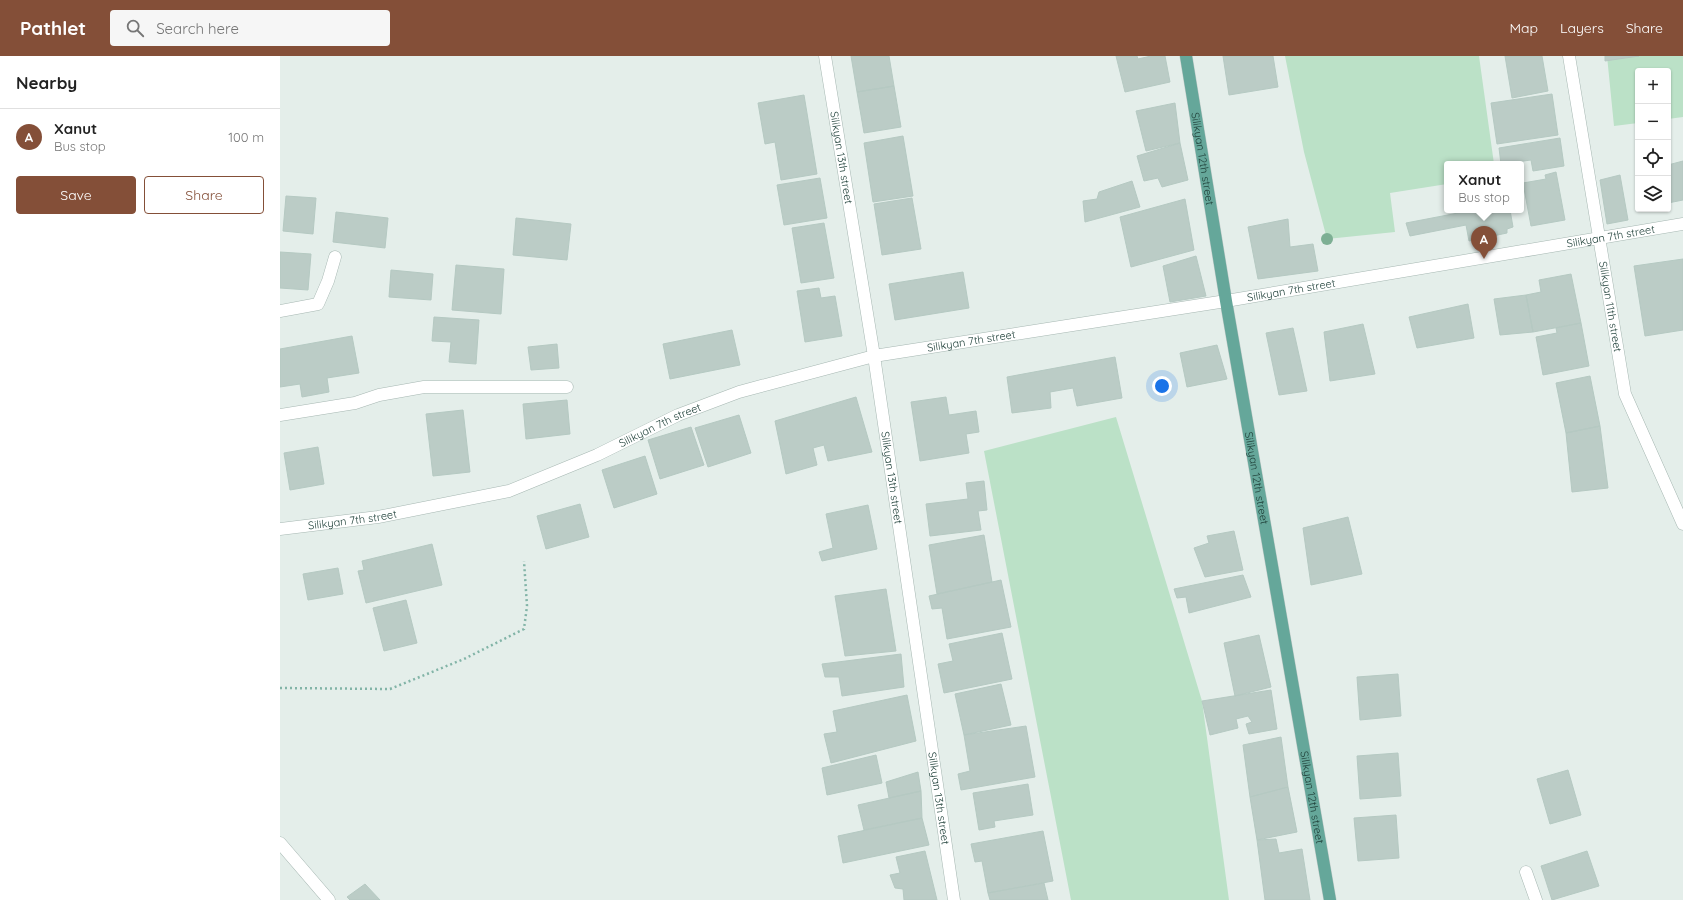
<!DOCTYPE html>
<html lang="en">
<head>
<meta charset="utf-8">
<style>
	:root { --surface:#fff; --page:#f6f6f6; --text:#222; --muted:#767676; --line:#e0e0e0; --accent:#844f38 }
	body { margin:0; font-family:Quicksand,sans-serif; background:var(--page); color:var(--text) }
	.controls { position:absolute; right:12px; top:12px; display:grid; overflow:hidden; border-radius:4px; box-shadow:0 1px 3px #0004 }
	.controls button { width:36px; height:36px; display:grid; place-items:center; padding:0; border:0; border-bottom:1px solid var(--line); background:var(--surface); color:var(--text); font:20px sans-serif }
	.you { position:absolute; left:882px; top:330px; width:14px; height:14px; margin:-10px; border:3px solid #fff; border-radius:50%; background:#1a73e8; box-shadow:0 0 0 6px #1a73e833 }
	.badge { display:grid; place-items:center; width:26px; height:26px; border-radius:50%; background:var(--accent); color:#fff; font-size:13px; font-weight:700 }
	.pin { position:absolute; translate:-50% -33px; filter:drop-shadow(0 1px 2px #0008) }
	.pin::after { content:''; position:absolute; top:21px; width:14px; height:12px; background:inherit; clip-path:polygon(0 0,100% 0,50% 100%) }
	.popup { position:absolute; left:1164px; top:105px; width:80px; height:52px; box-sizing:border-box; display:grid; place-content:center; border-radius:4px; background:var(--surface); filter:drop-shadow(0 1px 3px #0005); font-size:13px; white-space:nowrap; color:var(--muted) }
	.popup b { font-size:15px; color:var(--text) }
	.popup::after { content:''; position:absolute; left:50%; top:100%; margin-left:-8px; border:8px solid transparent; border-top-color:var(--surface) }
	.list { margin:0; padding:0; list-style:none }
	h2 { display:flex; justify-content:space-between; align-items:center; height:52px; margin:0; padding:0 16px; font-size:17px }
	h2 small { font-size:13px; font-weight:400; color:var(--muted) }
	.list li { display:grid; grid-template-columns:26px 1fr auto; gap:12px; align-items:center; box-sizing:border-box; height:56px; padding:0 16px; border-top:1px solid var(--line) }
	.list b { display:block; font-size:15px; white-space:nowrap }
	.list p { margin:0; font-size:13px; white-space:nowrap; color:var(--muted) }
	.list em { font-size:13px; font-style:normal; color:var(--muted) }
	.actions { display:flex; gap:8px; padding:12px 16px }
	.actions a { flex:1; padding:9px 0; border:1px solid var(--accent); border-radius:4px; text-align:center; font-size:14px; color:var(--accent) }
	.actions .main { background:var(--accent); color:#fff }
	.icon { flex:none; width:22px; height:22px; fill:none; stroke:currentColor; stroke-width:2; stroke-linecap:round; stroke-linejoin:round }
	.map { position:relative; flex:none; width:1403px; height:844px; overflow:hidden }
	header { display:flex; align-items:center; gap:24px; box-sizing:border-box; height:56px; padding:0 20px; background:var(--accent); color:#fff }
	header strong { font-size:19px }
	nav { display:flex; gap:22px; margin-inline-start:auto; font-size:14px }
	.search { width:280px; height:36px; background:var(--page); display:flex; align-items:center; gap:10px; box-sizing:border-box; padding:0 14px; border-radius:4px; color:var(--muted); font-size:15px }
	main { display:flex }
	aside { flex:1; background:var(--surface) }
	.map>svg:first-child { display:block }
	.green { fill:#bbe1c7 }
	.building { fill:#bbccc6; stroke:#b5c9c2 }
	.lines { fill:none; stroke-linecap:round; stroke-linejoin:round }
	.minor-casing { stroke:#a6b7b2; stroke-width:13 }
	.major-casing { stroke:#c1cac8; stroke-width:13 }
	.path { stroke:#82b4a7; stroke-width:2.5; stroke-dasharray:2 3; stroke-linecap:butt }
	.minor { stroke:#fff; stroke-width:12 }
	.major { stroke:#65a79a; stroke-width:12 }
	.tree { fill:#7daf94 }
	.labels { text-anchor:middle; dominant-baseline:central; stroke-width:4; stroke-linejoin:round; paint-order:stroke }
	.street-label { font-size:11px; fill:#21423b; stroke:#f5faf8 }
</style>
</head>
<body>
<header>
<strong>Pathlet</strong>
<div class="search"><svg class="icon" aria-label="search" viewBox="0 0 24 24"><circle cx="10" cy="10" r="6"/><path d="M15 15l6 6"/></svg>Search here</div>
<nav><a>Map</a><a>Layers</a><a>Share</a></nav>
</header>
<main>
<aside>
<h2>Nearby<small></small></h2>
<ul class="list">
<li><span class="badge">A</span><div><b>Xanut</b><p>Bus stop</p></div><em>100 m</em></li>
</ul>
<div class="actions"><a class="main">Save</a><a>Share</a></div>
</aside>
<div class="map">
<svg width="1403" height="844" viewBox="0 0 1403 844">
	<rect width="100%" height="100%" fill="#e4eeea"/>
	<path class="green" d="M1005 0H1199L1214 108H1167V128L1110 137 1115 176 1047 183 1024 96Z
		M1327 0H1403V61L1388 63V15H1358V67L1334 70Z
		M836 361 922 645 949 844H791L704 395Z"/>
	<path class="building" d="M571 0H609L614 30 577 36Z
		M836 0H857L858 3 871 0H885L890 26 845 36Z
		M943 0H993L998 31 949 39Z
		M1225 0H1262L1268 35 1232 42Z
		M1325 0H1359L1325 5Z
		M614 30 621 71 584 77 577 36Z
		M1272 38 1278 79 1217 88 1211 47Z
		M524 39 537 118 501 124 495 86 485 88 478 47Z
		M895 47 900 87 866 95 856 55Z
		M623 80 633 140 593 146 584 87Z
		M1280 82 1284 110 1253 115 1251 104 1221 108 1219 92Z
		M900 87 908 124 882 131 878 122 864 125 857 100Z
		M1403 105V144L1388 147V109Z
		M1276 116 1285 164 1251 170 1243 127 1266 123 1265 119Z
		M1340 119 1348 164 1327 168 1320 124Z
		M540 122 547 162 504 169 497 129Z
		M852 125 860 151 805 166 803 145 817 143 819 136Z
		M6 140 36 142 33 178 3 175Z
		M632 142 641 193 602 199 594 148Z
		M905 143 914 194 851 211 840 161Z
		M1177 154H1230L1233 171 1227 173V177L1189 185 1186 169 1130 180 1126 167 1178 157Z
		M56 156 108 162 105 192 53 186Z
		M236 162 291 168 287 204 233 199Z
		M1008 163 1010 191 1033 188 1038 215 978 223 968 171Z
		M544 167 554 222 521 227 512 172Z
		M0 196 31 198 28 234 0 232Z
		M916 200 926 240 890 246 883 210Z
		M1403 203V274L1365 280 1354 210Z
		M176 209 224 213 221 258 172 254Z
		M111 214 153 218 151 244 109 241Z
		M683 216 689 252 615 264 609 228Z
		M1291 218 1301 267 1253 276 1246 239 1261 236 1259 224Z
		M539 232 541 242 555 240 562 280 525 286 517 235Z
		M1246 239 1253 276 1220 279 1214 243Z
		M1188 248 1194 282 1137 292 1129 261Z
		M154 261 199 264 196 308 169 306 171 286 152 285Z
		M1301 267 1309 310 1263 319 1256 281 1277 277 1276 272Z
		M1083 268 1095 318 1050 325 1044 276Z
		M1013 272 1027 335 999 339 986 277Z
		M452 274 460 309 390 323 383 288Z
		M72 280 79 317 47 322 49 336 22 341 20 328 0 331V293Z
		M277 288 279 312 251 314 248 291Z
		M937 289 947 323 907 331 900 297Z
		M835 301 842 342 797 350 793 332 770 336 771 352 732 357 727 321Z
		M1310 320 1320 370 1286 377 1276 327Z
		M576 341 592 396 548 405 544 389 533 392 537 409 506 418 495 365Z
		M666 341 669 359 696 355 699 376 686 378 689 397 640 405 631 346Z
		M287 344 290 378 246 383 243 348Z
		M183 354 190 416 153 420 146 358Z
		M459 359 471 397 428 411 415 372Z
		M1320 370 1328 432 1292 436 1286 377Z
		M411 371 424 409 380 423 368 384Z
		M38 391 44 428 10 434 4 397Z
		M365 400 377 438 334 452 322 414Z
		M704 425 707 454 698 455 701 474 650 480 646 448 688 443 686 427Z
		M300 448 309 481 266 493 257 460Z
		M588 449 597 493 542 505 539 496 553 492 546 458Z
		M1068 461 1082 518 1031 529 1023 472Z
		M954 475 963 514 925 521 914 492 929 487 927 480Z
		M704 479 712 526 657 538 649 489Z
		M152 488 162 529 86 547 78 515 84 514 82 505Z
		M58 512 63 538 28 544 23 518Z
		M963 519 971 541 909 557 906 541 897 542 894 533Z
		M721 524 731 571 667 583 662 552 652 553 649 540Z
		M606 533 616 595 565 600 555 540Z
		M126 544 137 587 104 595 93 552Z
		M722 577 732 623 664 637 658 608 673 605 669 588Z
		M979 579 991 631 955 640 944 587Z
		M621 598 624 631 562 640 559 621H545L542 608Z
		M1118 618 1121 660 1080 664 1077 621Z
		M721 628 731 669 684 679 675 638Z
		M991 634 997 673 969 678 966 668 972 666 968 660 956 663 958 672 930 679 922 645Z
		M627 639 636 685 551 707 544 678 557 676 553 655Z
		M746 670 755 721 681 734 678 718 690 715 684 679Z
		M1001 681 1008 731 970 741 963 689Z
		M1118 697 1121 740 1080 743 1077 700Z
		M596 699 602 727 547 739 542 712Z
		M1288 714 1301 759 1270 768 1257 723Z
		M638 716 641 735 609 742 606 726Z
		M748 728 753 759 714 765 715 771 699 774 693 737Z
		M1008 731 1017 776 977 784 970 741Z
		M641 735 642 762 584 774 578 749Z
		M1116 759 1119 802 1078 805 1074 762Z
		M642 762 649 789 563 807 558 780Z
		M763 775 773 825 708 837 702 805 695 806 691 788Z
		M996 783 999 797 1022 793 1030 844H985L977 784Z
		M645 795 657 844H624L623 833 615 832 610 819 620 817 616 801Z
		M1307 795 1319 830 1272 844 1261 810Z
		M764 827 768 844H710L708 837Z
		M85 828 100 844H70L67 841Z"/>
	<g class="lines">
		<g class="minor-casing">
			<g id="minor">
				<path id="s1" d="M545 0 594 300 674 844"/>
				<path id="s2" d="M1289 0 1345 338 1403 468"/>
				<path d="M0 255 38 248 48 225 55 201"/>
				<path d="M0 359 75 347 99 339 144 331H287"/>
				<path id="s3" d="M0 473 98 461 229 435 317 399 398 359 459 336 594 300 946 245 1403 168"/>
				<path d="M0 787 49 844"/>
				<path d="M1246 816 1256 844"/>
			</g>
		</g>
		<g class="major-casing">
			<g id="major">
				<path id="s4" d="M906 0 946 245 1050 844"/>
			</g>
		</g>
		<path class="path" d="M0 632 110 633 184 603 244 573 247 550 244 505"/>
		<use href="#minor" class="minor"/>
		<use href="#major" class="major"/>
	</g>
	<circle class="tree" cx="1047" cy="183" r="6"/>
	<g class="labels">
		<g class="street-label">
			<text stroke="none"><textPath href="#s1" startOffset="103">Silikyan 13th street</textPath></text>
			<text stroke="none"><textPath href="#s4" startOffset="104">Silikyan 12th street</textPath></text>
			<text stroke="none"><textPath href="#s3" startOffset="1369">Silikyan 7th street</textPath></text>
			<text stroke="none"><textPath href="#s3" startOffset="1045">Silikyan 7th street</textPath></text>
			<text stroke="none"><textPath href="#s2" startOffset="254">Silikyan 11th street</textPath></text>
			<text stroke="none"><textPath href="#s3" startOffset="721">Silikyan 7th street</textPath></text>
			<text stroke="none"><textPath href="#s3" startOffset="397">Silikyan 7th street</textPath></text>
			<text stroke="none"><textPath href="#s1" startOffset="427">Silikyan 13th street</textPath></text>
			<text stroke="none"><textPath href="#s4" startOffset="428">Silikyan 12th street</textPath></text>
			<text stroke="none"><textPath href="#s3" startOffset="73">Silikyan 7th street</textPath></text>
			<text stroke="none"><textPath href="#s4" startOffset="752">Silikyan 12th street</textPath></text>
			<text stroke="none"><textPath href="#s1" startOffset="751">Silikyan 13th street</textPath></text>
		</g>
	</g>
</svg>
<div class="controls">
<button>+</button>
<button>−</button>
<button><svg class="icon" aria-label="locate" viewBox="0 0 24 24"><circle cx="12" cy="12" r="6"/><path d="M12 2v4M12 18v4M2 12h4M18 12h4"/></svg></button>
<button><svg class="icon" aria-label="layers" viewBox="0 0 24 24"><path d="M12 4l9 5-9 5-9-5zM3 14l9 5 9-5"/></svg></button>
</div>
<div class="you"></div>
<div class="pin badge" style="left:1204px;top:203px">A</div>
<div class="popup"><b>Xanut</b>Bus stop</div>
</div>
</main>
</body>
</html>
